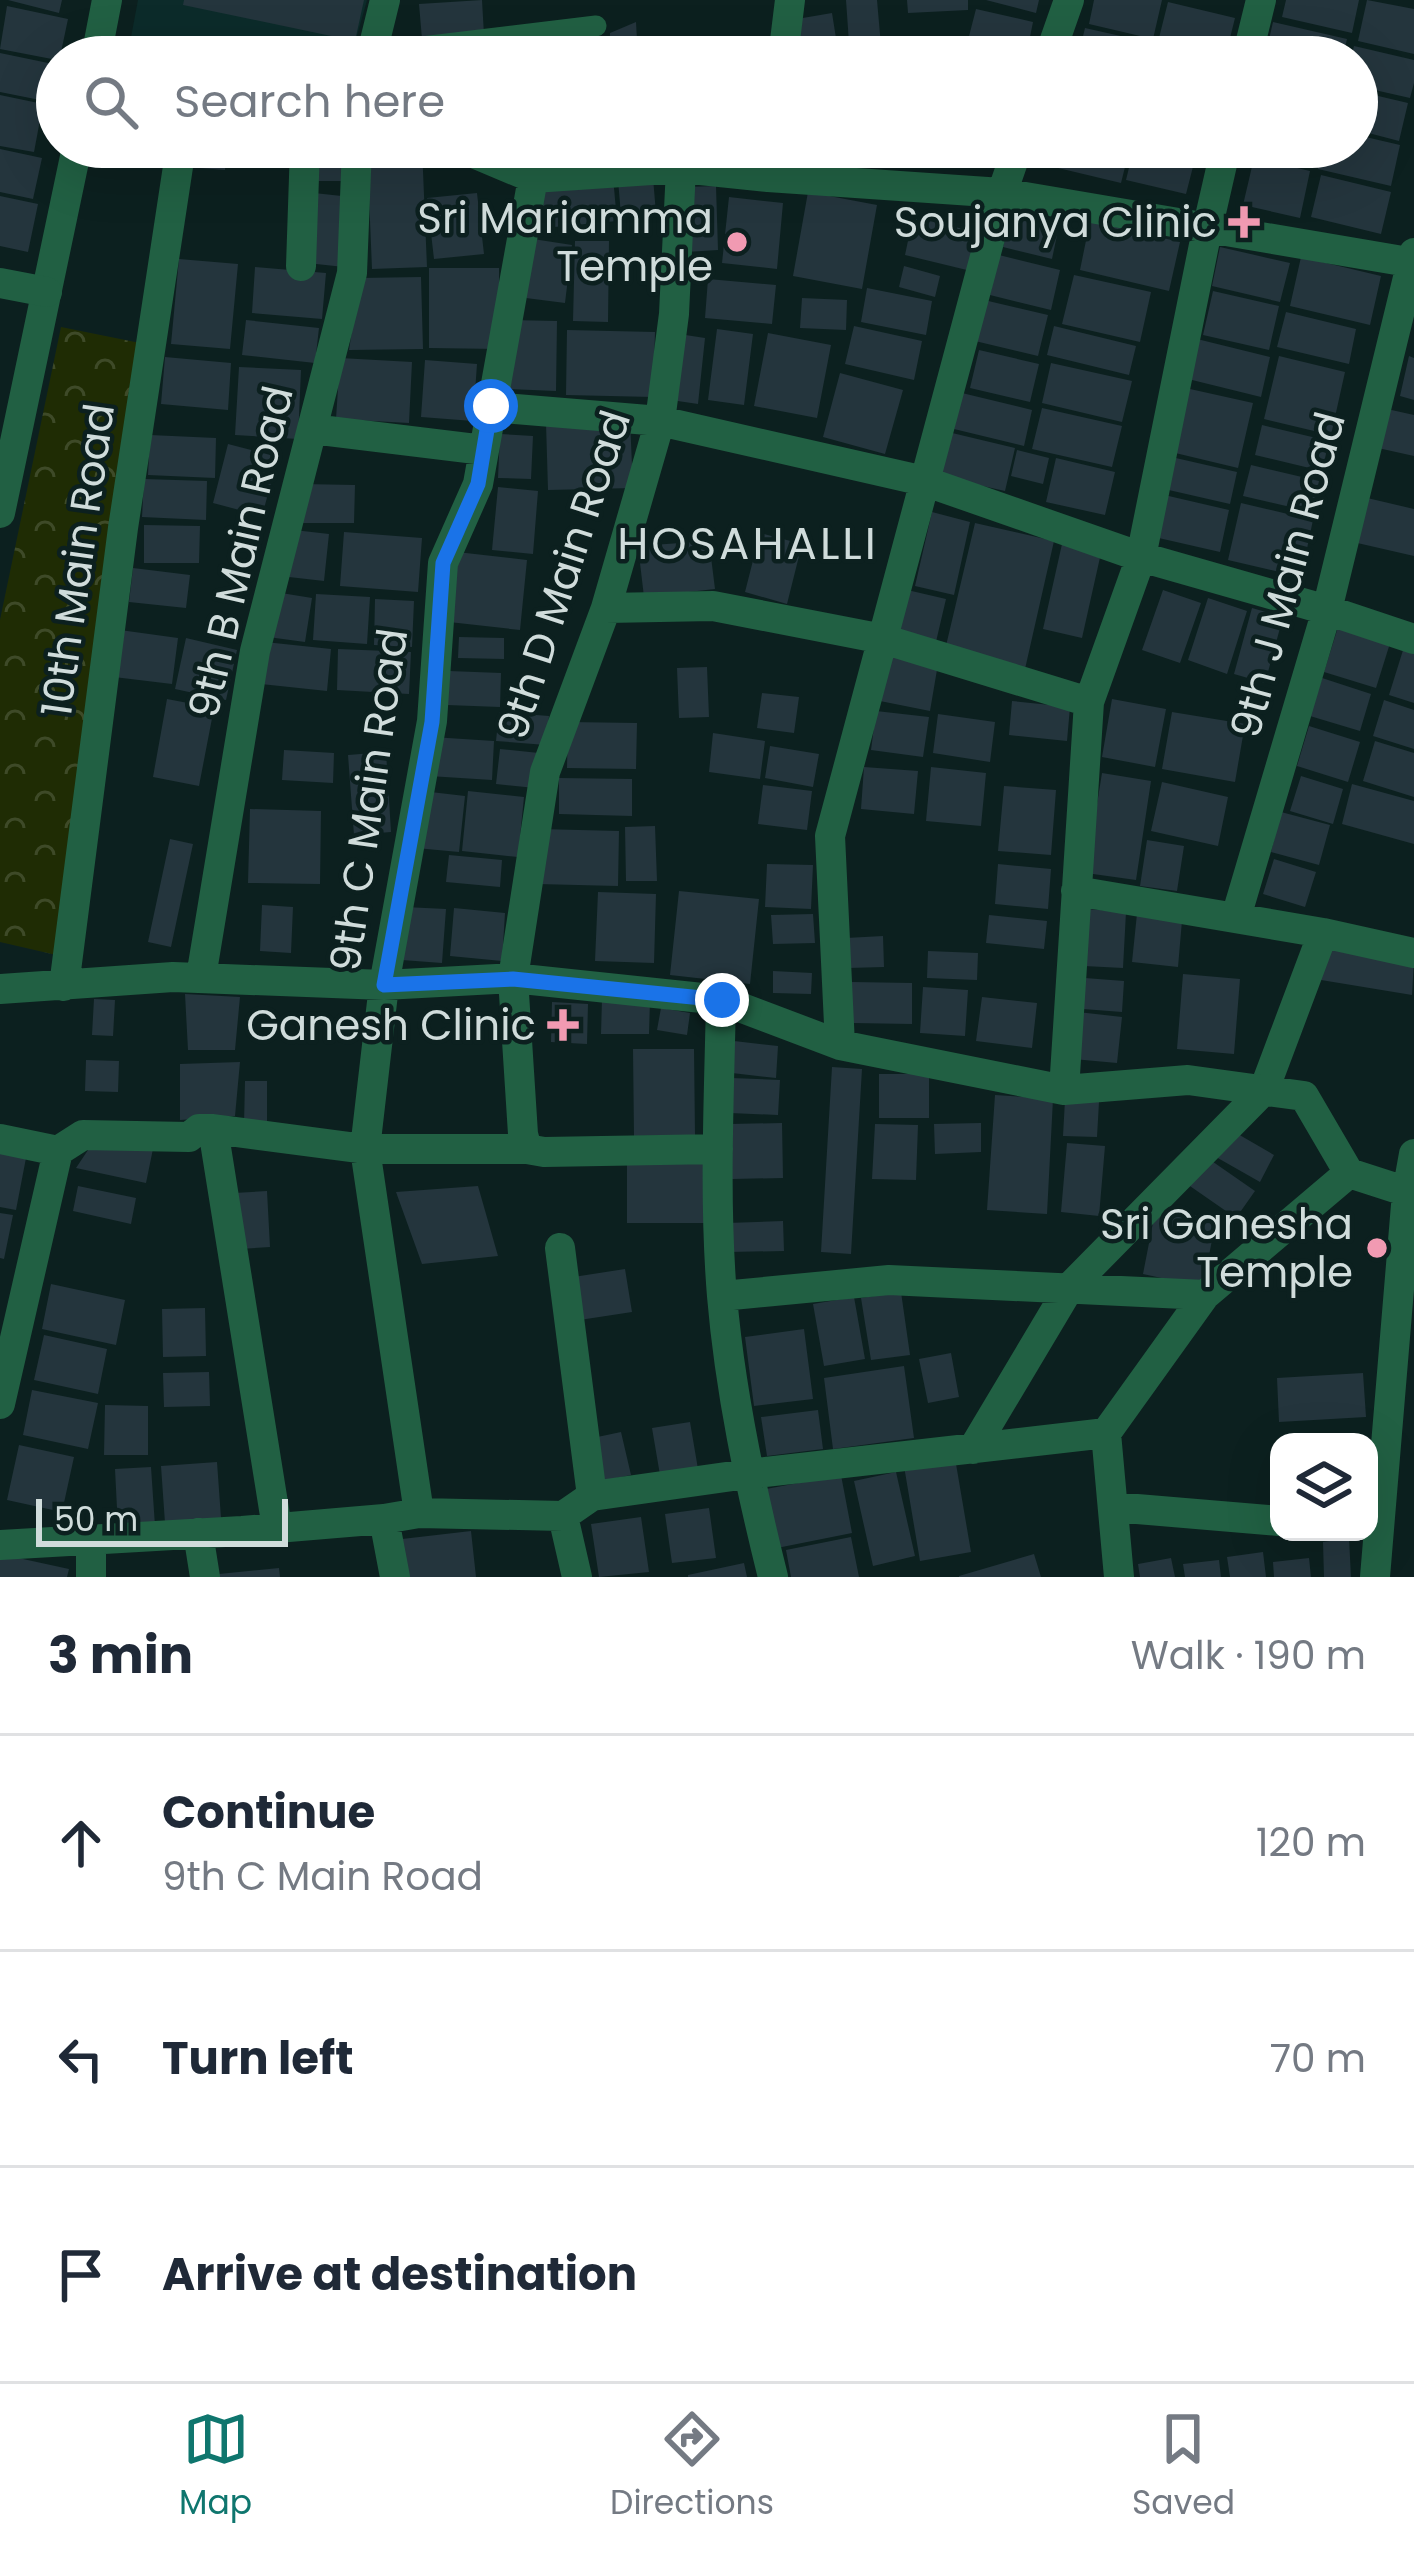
<!DOCTYPE html>
<html lang="en">
<head>
<meta charset="utf-8">
<style>
	:root { --surface:#fff; --page:#f2f2f3; --text:#1f2937; --muted:#747a83; --line:#e0e1e3; --accent:#0f766e }
	body { margin:0; font-family:Poppins,sans-serif; background:var(--page); color:var(--text) }
	.controls { position:absolute; right:36px; bottom:36px; display:grid; overflow:hidden; border-radius:24px; box-shadow:0 12px 48px #0002 }
	.controls button { width:108px; height:108px; display:grid; place-items:center; padding:0; border:0; border-bottom:3px solid var(--line); background:var(--surface); color:var(--text); font:60px sans-serif }
	.scale { position:absolute; left:36px; bottom:30px; width:252px; box-sizing:border-box; padding-left:12px; border:6px solid #d0dcdb; border-top:0; font-size:33px; line-height:42px; white-space:nowrap; color:#d0dcdb; -webkit-text-stroke:9px #0c201f; paint-order:stroke }
	.stop { position:absolute; width:36px; height:36px; margin:-27px; border:9px solid #1a73e8; border-radius:50%; background:#fff }
	.stop.end { background:#1a73e8; border-color:#fff; box-shadow:0 3px 12px #0008 }
	.list { margin:0; padding:0; list-style:none }
	h2 { display:flex; justify-content:space-between; align-items:center; height:156px; margin:0; padding:0 48px; font-size:51px }
	h2 small { font-size:39px; font-weight:400; color:var(--muted) }
	.list li { display:grid; grid-template-columns:78px 1fr auto; gap:36px; align-items:center; box-sizing:border-box; height:216px; padding:0 48px; border-top:3px solid var(--line) }
	.list b { display:block; font-size:45px; white-space:nowrap }
	.list p { margin:0; font-size:39px; white-space:nowrap; color:var(--muted) }
	.list em { font-size:39px; font-style:normal; color:var(--muted) }
	.icon { flex:none; width:66px; height:66px; fill:none; stroke:currentColor; stroke-width:2; stroke-linecap:round; stroke-linejoin:round }
	.map { position:relative; flex:none; width:1414px; height:1577px; overflow:hidden }
	.search { position:absolute; background:var(--surface); box-shadow:0 12px 48px #0002; left:36px; right:36px; top:36px; height:132px; display:flex; align-items:center; gap:30px; box-sizing:border-box; padding:0 42px; border-radius:66px; color:var(--muted); font-size:45px }
	.sheet { height:804px; background:var(--surface) }
	nav { display:flex; justify-content:space-around; align-items:center; box-sizing:border-box; height:168px; border-top:3px solid var(--line); background:var(--surface); font-size:33px; color:var(--muted) }
	nav a { display:grid; justify-items:center; gap:6px }
	nav .on { color:var(--accent) }
	.map>svg:first-child { display:block }
	.built { fill:#0c2b2a }
	.park { fill:url(#park-crowns) }
	.building { fill:#24353d }
	.lines { fill:none; stroke-linecap:round; stroke-linejoin:round }
	.service { stroke:#216043; stroke-width:21 }
	.minor { stroke:#216043; stroke-width:30 }
	.tertiary { stroke:#216043; stroke-width:30 }
	.route { stroke:#1a73e8; stroke-width:15 }
	.poi-dot { fill:#f19ab2; stroke:#0c201f; stroke-width:4.5 }
	.labels { text-anchor:middle; dominant-baseline:central; stroke-width:9; stroke-linejoin:round; paint-order:stroke }
	.poi-label { font-size:42px; fill:#d0dcdb; stroke:#0c201f; text-anchor:end }
	.street-label { font-size:42px; fill:#d0dcdb; stroke:#0c201f }
	.neighbourhood-label { font-size:45px; letter-spacing:3px; fill:#d0dcdb; stroke:#0c201f }
</style>
</head>
<body>
<div class="map">
<svg width="1414" height="1577" viewBox="0 0 1414 1577">
	<defs>
		<pattern id="park-crowns" width="20" height="18" patternUnits="userSpaceOnUse" patternTransform="scale(3)"><rect width="20" height="18" fill="#1f2c04"/><path d="M2 6a3 3 0 1 1 6 0M12 15a3 3 0 1 1 6 0" fill="none" stroke="#3e4a28"/></pattern>
	</defs>
	<rect width="100%" height="100%" fill="#0c201f"/>
	<path class="built" d="M138 0H367L351 57H182L129 48Z"/>
	<path class="park" d="M61 327 145 344 65 957 0 942V620Z"/>
	<path class="building" d="M8 0H62L59 13Z
		M184 0H364L355 41 183 5Z
		M482 0 484 35 422 39 419 4Z
		M846 0H877L882 57H850Z
		M907 0H968V10L908 13Z
		M986 0H1039L1036 13Z
		M1094 0H1162L1153 39 1089 24Z
		M1286 0H1359L1352 33 1282 17Z
		M1367 0 1414 9V54L1358 41Z
		M1168 2 1235 18 1226 54 1159 38Z
		M7 6 68 19 60 57H57V60L0 49Z
		M976 9 1033 22 1026 57 967 44Z
		M832 13 839 57H797L791 20Z
		M636 22 638 57H609L610 33Z
		M1273 22 1347 39 1343 57H1265Z
		M1085 28 1174 48 1172 57H1078Z
		M1354 46 1414 60V83L1410 98 1357 86V57H1351Z
		M0 53 53 64 45 101 0 92Z
		M1357 91 1408 103 1399 141 1357 130Z
		M0 95 43 104 34 152 0 146Z
		M1357 135 1400 145 1391 186 1318 169 1323 147H1357Z
		M189 147H226L225 170 188 167Z
		M310 147H349L348 181H309Z
		M367 147H422L427 267 372 269Z
		M938 147H999L996 163Z
		M1059 147H1130L1121 183 1054 167Z
		M1134 147H1163L1196 155 1186 194 1126 180Z
		M1239 147H1303L1299 163Z
		M0 149 42 158 33 199 0 192Z
		M1254 158 1310 171 1300 218 1243 205Z
		M1321 175 1391 192 1381 234 1311 217Z
		M613 177 617 221 544 228 539 184Z
		M653 178 656 213 621 215 618 180Z
		M716 186 718 250 686 252 684 187Z
		M808 192 877 205 862 289 793 276Z
		M314 193 351 197 344 267 307 263Z
		M477 193 484 254 434 259 427 198Z
		M0 196 38 204 28 252 0 246Z
		M729 197 783 203 777 269 722 263Z
		M1012 210 1060 221 1052 259 1003 247Z
		M913 217 980 233 971 271 905 255Z
		M1090 221 1180 242 1169 291 1080 270Z
		M533 239 572 245 565 303 526 298Z
		M575 241H609L608 322 573 321Z
		M1220 247 1290 263 1280 302 1212 286Z
		M999 255 1060 270 1051 310 990 295Z
		M1301 257 1381 276 1370 325 1290 306Z
		M179 259 238 264 230 349 171 344Z
		M904 266 940 276 935 297 899 287Z
		M255 267 326 273 322 319 252 313Z
		M429 268H499V349L429 348Z
		M1074 275 1151 292 1140 342 1062 324Z
		M421 277 423 349 349 350 360 278Z
		M708 279 776 285 772 324 705 318Z
		M867 288 932 301 926 335 861 322Z
		M1213 291 1279 306 1269 350 1203 335Z
		M802 298 847 300 846 330 800 328Z
		M984 300 1048 315 1038 356 975 341Z
		M1286 312 1356 329 1349 364 1277 347Z
		M246 320 319 328 315 363 242 355Z
		M509 320 557 321 556 391 508 389Z
		M854 326 922 341 914 380 845 364Z
		M1054 326 1136 346 1129 375 1047 355Z
		M717 329 753 334 744 405 708 400Z
		M567 330 655 332 653 397 566 395Z
		M768 333 831 345 817 418 754 406Z
		M679 334 705 338 698 404 671 400Z
		M1197 339 1270 357 1261 397 1188 379Z
		M979 350 1039 364 1030 402 970 388Z
		M1279 356 1345 372 1331 435 1264 419Z
		M1409 356 1414 358V400L1400 396Z
		M165 357 231 363 228 410 161 404Z
		M340 358 412 362 409 423 336 419Z
		M425 360 477 364 473 421 421 417Z
		M1051 363 1132 381 1122 422 1042 403Z
		M239 367 301 370 298 439 235 435Z
		M840 373 903 390 885 454 823 437Z
		M1181 387 1253 403 1238 468 1167 451Z
		M962 393 1032 410 1024 446 954 429Z
		M1042 408 1122 426 1112 467 1032 449Z
		M1387 409 1414 415V456L1378 448Z
		M630 420 633 488 548 490 546 423Z
		M1262 425 1329 441 1322 471 1255 455Z
		M948 432 1015 448 1005 491 938 476Z
		M500 434 533 436 531 479 498 478Z
		M150 435 216 438 215 478 148 475Z
		M228 444 278 457 262 516 213 503Z
		M1017 450 1049 458 1043 484 1011 476Z
		M1167 456 1237 472 1230 504 1160 488Z
		M1056 458 1115 472 1105 515 1046 502Z
		M1251 465 1319 481 1312 512 1243 496Z
		M144 479 207 481 206 520 142 517Z
		M302 484 355 485 354 523H302Z
		M498 487 538 491 533 554 492 550Z
		M1160 494 1229 510 1220 552 1150 536Z
		M1363 497 1414 509V556L1353 542Z
		M1241 503 1313 520 1301 577 1228 560Z
		M932 512 970 522 954 595 915 586Z
		M975 523 1054 541 1025 669 945 650Z
		M144 525 200 526 199 563H144Z
		M294 530 329 534 324 581 289 577Z
		M344 532 422 538 418 592 340 586Z
		M760 533 802 544 787 604 745 592Z
		M709 541 715 589 644 597 638 546Z
		M1062 544 1101 553 1082 638 1043 629Z
		M457 552 527 560 520 630 449 622Z
		M133 568 190 575 186 608 129 602Z
		M903 589 946 599 935 646 892 636Z
		M1163 590 1201 603 1180 663 1142 650Z
		M275 592 312 598 305 642 268 637Z
		M316 594 370 597 367 644 313 640Z
		M1208 598 1247 611 1227 674 1188 660Z
		M375 599 414 601 412 647 374 645Z
		M1252 608 1283 617 1265 683 1234 674Z
		M1339 624 1391 640 1376 688 1324 672Z
		M120 630 178 638 172 684 114 677Z
		M459 637 504 638V659L458 658Z
		M186 638 237 650 226 700 175 689Z
		M265 642 331 649 327 691 261 684Z
		M1404 647 1414 650V703L1389 695Z
		M338 649 411 652 409 694 337 690Z
		M889 649 939 658 930 711 880 701Z
		M707 667 709 717 679 718 677 668Z
		M449 671 501 673 500 707 447 705Z
		M1322 678 1371 694 1360 731 1310 716Z
		M762 693 799 697 794 733 757 728Z
		M167 699 214 708 199 786 153 777Z
		M1112 699 1166 709 1155 767 1102 757Z
		M1384 700 1414 710V749L1373 736Z
		M1012 701 1070 707 1067 741 1009 735Z
		M876 711 929 717 923 757 871 750Z
		M499 712 549 716 546 745 496 741Z
		M1172 712 1245 724 1235 782 1162 769Z
		M938 714 995 722 990 762 933 753Z
		M568 722 637 723 636 769 567 768Z
		M1309 726 1360 742 1348 782 1297 766Z
		M713 733 765 741 760 779 709 772Z
		M432 737 494 741 492 780 429 776Z
		M1375 741 1414 753V797L1363 781Z
		M770 746 819 754 813 787 765 778Z
		M500 749 539 753 535 788 496 784Z
		M284 750 334 753 333 783 282 780Z
		M386 752 391 832 354 835 348 755Z
		M864 767 918 771 914 814 861 809Z
		M931 767 986 773 981 826 926 821Z
		M1102 773 1151 781 1136 880 1086 873Z
		M1301 776 1343 789 1333 824 1290 811Z
		M559 778 632 779V816L559 814Z
		M1162 782 1228 797 1218 846 1151 831Z
		M1352 784 1414 801V844L1342 824Z
		M763 785 812 791 807 830 758 824Z
		M1004 786 1056 790 1051 855 998 851Z
		M422 791 465 796 459 852 416 848Z
		M468 791 524 797 518 857 462 851Z
		M250 809 321 811 320 884 248 883Z
		M1281 812 1330 825 1319 865 1271 852Z
		M655 826 657 881H626L625 827Z
		M539 829 619 831 618 886 537 884Z
		M170 839 193 844 171 947 148 942Z
		M1147 840 1184 846 1177 891 1140 886Z
		M449 855 502 860 500 887 446 882Z
		M1274 859 1316 872 1305 907 1263 894Z
		M767 864 813 865 811 909 765 907Z
		M998 864 1051 869 1048 909 995 904Z
		M679 891 759 899 750 984 670 975Z
		M598 892 656 894 654 963 595 961Z
		M1138 904 1183 909 1178 967 1132 962Z
		M262 905 293 907 291 953 260 951Z
		M405 907 446 909 442 963 402 960Z
		M454 908 505 913 502 961 450 956Z
		M1087 909 1126 912 1123 968 1084 966Z
		M813 914 815 943 773 944 771 915Z
		M989 915 1047 921 1044 949 986 943Z
		M883 936 884 967 848 968 846 938Z
		M1321 944 1414 959 1412 995 1315 979Z
		M928 951 978 953 977 980 927 978Z
		M773 971 812 973 811 994 773 993Z
		M1183 974 1240 979 1234 1054 1177 1049Z
		M1085 978 1124 981 1122 1012 1083 1009Z
		M852 982 912 983V1024L852 1023Z
		M923 987 968 990 965 1036 920 1033Z
		M185 994 240 997 235 1050H188Z
		M982 997 1037 1003 1032 1048 976 1041Z
		M94 999 115 1000 113 1036 92 1035Z
		M602 999 650 1000 649 1034H601Z
		M552 1002 588 1004 587 1044 551 1042Z
		M661 1008 690 1013 687 1035 657 1030Z
		M1078 1012 1122 1017 1117 1063 1073 1059Z
		M734 1041 778 1046 776 1078 732 1073Z
		M633 1049H694L695 1135 634 1136Z
		M86 1060 119 1061 118 1092 85 1091Z
		M240 1062 235 1116 180 1120V1064Z
		M832 1067 862 1069 851 1254 821 1252Z
		M879 1074H929V1118H879Z
		M731 1078 780 1080 778 1115 730 1113Z
		M245 1081H267V1124H244Z
		M995 1095 1053 1099 1047 1214 987 1210Z
		M1065 1100 1099 1102 1097 1137 1063 1136Z
		M782 1123 783 1178 732 1179 731 1124Z
		M981 1123V1152L935 1154 934 1124Z
		M875 1124 918 1125 916 1180 872 1179Z
		M1231 1130 1274 1155 1260 1182 1216 1157Z
		M1067 1143 1105 1146 1099 1216 1061 1212Z
		M154 1144 146 1183 76 1168 90 1147Z
		M0 1153 26 1158 16 1210 0 1207Z
		M627 1156 711 1157V1223H627Z
		M1206 1157 1255 1191 1236 1218 1187 1184Z
		M78 1186 136 1198 131 1224 73 1211Z
		M478 1186 498 1256 422 1264 396 1192Z
		M267 1191 270 1247 238 1249 234 1193Z
		M1156 1207 1216 1219 1203 1287 1143 1274Z
		M0 1213 13 1215 4 1259 0 1258Z
		M783 1221 784 1251 728 1252 727 1223Z
		M625 1269 632 1312 573 1321 567 1278Z
		M51 1284 125 1300 116 1345 42 1329Z
		M901 1292 910 1355 871 1360 861 1298Z
		M854 1297 865 1359 824 1366 813 1304Z
		M205 1308 206 1356 163 1357 162 1309Z
		M804 1329 813 1399 754 1406 745 1337Z
		M44 1335 107 1349 98 1394 34 1380Z
		M951 1353 959 1397 928 1403 919 1359Z
		M904 1366 914 1438 833 1449 824 1378Z
		M209 1372 210 1406 164 1407 163 1373Z
		M1363 1373 1366 1417 1279 1422 1277 1378Z
		M32 1390 98 1403 88 1449 23 1435Z
		M105 1405 148 1406V1455H104Z
		M818 1410 823 1449 767 1456 761 1417Z
		M690 1422 698 1469 660 1475 652 1428Z
		M621 1432 631 1475 598 1482 588 1439Z
		M19 1445 74 1457 62 1512 7 1500Z
		M955 1458 971 1552 920 1561 904 1466Z
		M217 1462 221 1518 165 1523 161 1466Z
		M151 1467 155 1526 118 1528 115 1469Z
		M896 1472 915 1556 873 1566 854 1481Z
		M841 1475 852 1533 777 1548 766 1489Z
		M709 1508 716 1558 672 1563 665 1514Z
		M641 1517 649 1572 599 1577 591 1524Z
		M471 1531 476 1577H407L402 1539Z
		M851 1537 859 1577H791L786 1550Z
		M1349 1538 1351 1577H1324L1323 1542Z
		M1263 1552 1266 1577H1230L1227 1557Z
		M0 1554 69 1569 67 1577H0Z
		M1034 1554 1041 1577H959V1576Z
		M1171 1558 1175 1577H1140L1138 1564Z
		M1309 1558 1311 1577H1274L1273 1562Z
		M1219 1560 1221 1577H1185L1183 1564Z
		M744 1563 747 1577H688V1575Z
		M279 1568 280 1577H219V1574Z"/>
	<g class="lines">
		<path class="service" d="M372 53 596 26"/>
		<path class="minor" d="M96 57 107 0
			M371 57 385 0
			M783 57 790 0
			M1049 57 1069 0
			M1247 57 1261 0
			M459 147 533 178 681 168 768 177 1002 193 1414 263
			M301 266 305 147
			M491 407 660 421 924 481 1141 557 1327 610 1414 639
			M312 429 484 450
			M0 513 77 147
			M606 608 713 606 883 639 1089 702
			M1076 891 1323 933 1414 953
			M1236 917 1327 610 1414 253
			M201 977 255 651 352 273 357 147
			M64 986 123 528 181 147
			M0 989 173 977 384 985 513 978 721 1000 840 1045 1064 1090 1188 1080 1304 1096 1349 1173
			M721 1000C719 1099 714 1198 722 1296 730 1391 750 1485 773 1577
			M840 1045 830 836 1002 193 1018 147
			M1064 1090 1089 702 1141 557 1207 230 1226 147
			M213 1129 277 1528
			M0 1139 58 1151 83 1135 189 1137 199 1129H213L365 1149H527L544 1152 718 1149
			M527 1149 523 1134 513 978 545 772 606 608 660 421 674 314 681 168
			M560 1248 592 1496
			M722 1296 889 1280 1205 1295
			M0 1404 58 1151
			M973 1449 1069 1288 1264 1090 1323 933
			M1113 1507 1279 1521
			M419 1513 365 1149 384 985 432 721 443 563 478 484 533 178
			M563 1516 577 1577
			M384 1519 395 1577
			M198 1533 205 1577
			M91 1539V1577
			M0 1545 242 1531 384 1519 419 1513 563 1516 592 1496 747 1474 1106 1433
			M1119 1577 1106 1433 1205 1295 1349 1173 1414 1194
			M1375 1577 1407 1193 1414 1154"/>
		<path class="tertiary" d="M0 283 47 292"/>
	</g>
	<g class="lines">
		<path class="route" d="M491 406 478 484 443 563 432 722 384 985 513 979 722 1000"/>
	</g>
	<g class="poi-dot">
		<path d="M1238 204h12v12h12v12h-12v12h-12v-12h-12v-12h12z"/>
		<circle cx="737" cy="242" r="12"/>
		<path d="M557 1007h12v12h12v12h-12v12h-12v-12h-12v-12h12z"/>
		<circle cx="1377" cy="1248" r="12"/>
	</g>
	<g class="labels">
		<g class="poi-label">
			<text x="713" y="218">Sri Mariamma<tspan x="713" dy="48">Temple</tspan></text>
			<text x="1217" y="222">Soujanya Clinic</text>
			<text x="536" y="1025">Ganesh Clinic</text>
			<text x="1353" y="1224">Sri Ganesha<tspan x="1353" dy="48">Temple</tspan></text>
		</g>
		<g class="street-label">
			<text transform="translate(241 552) rotate(-77)">9th B Main Road</text>
			<text transform="translate(78 560) rotate(-82)">10th Main Road</text>
			<text transform="translate(564 575) rotate(-72)">9th D Main Road</text>
			<text transform="translate(1288 575) rotate(-75)">9th J Main Road</text>
			<text transform="translate(369 800) rotate(-82)">9th C Main Road</text>
		</g>
		<g class="neighbourhood-label">
			<text x="748" y="543">HOSAHALLI</text>
		</g>
	</g>
</svg>
<div class="controls">
<button><svg class="icon" aria-label="layers" viewBox="0 0 24 24"><path d="M12 4l9 5-9 5-9-5zM3 14l9 5 9-5"/></svg></button>
</div>
<div class="scale">50 m</div>
<div class="stop" style="left:491px;top:406px"></div>
<div class="stop end" style="left:722px;top:1000px"></div>
<div class="search"><svg class="icon" aria-label="search" viewBox="0 0 24 24"><circle cx="10" cy="10" r="6"/><path d="M15 15l6 6"/></svg>Search here</div>
</div>
<section class="sheet">
<h2>3 min<small>Walk · 190 m</small></h2>
<ul class="list">
<li><svg class="icon" aria-label="ahead" viewBox="0 0 24 24"><path d="M12 20V5M6 11l6-6 6 6"/></svg><div><b>Continue</b><p>9th C Main Road</p></div><em>120 m</em></li>
<li><svg class="icon" aria-label="left" viewBox="0 0 24 24"><path d="M17 20v-9H6M10 6l-5 5 5 5"/></svg><div><b>Turn left</b></div><em>70 m</em></li>
<li><svg class="icon" aria-label="arrive" viewBox="0 0 24 24"><path d="M6 21V4h12l-3 4 3 4H6"/></svg><div><b>Arrive at destination</b></div></li>
</ul>
</section>
<nav>
<a class="on"><svg class="icon" aria-label="map" viewBox="0 0 24 24"><path d="M3 6l6-2 6 2 6-2v14l-6 2-6-2-6 2zM9 4v14M15 6v14"/></svg>Map</a>
<a><svg class="icon" aria-label="directions" viewBox="0 0 24 24"><path d="M12 3l9 9-9 9-9-9zM9 14v-3h6M13 9l2 2-2 2"/></svg>Directions</a>
<a><svg class="icon" aria-label="saved" viewBox="0 0 24 24"><path d="M7 4h10v16l-5-4-5 4z"/></svg>Saved</a>
</nav>
</body>
</html>
